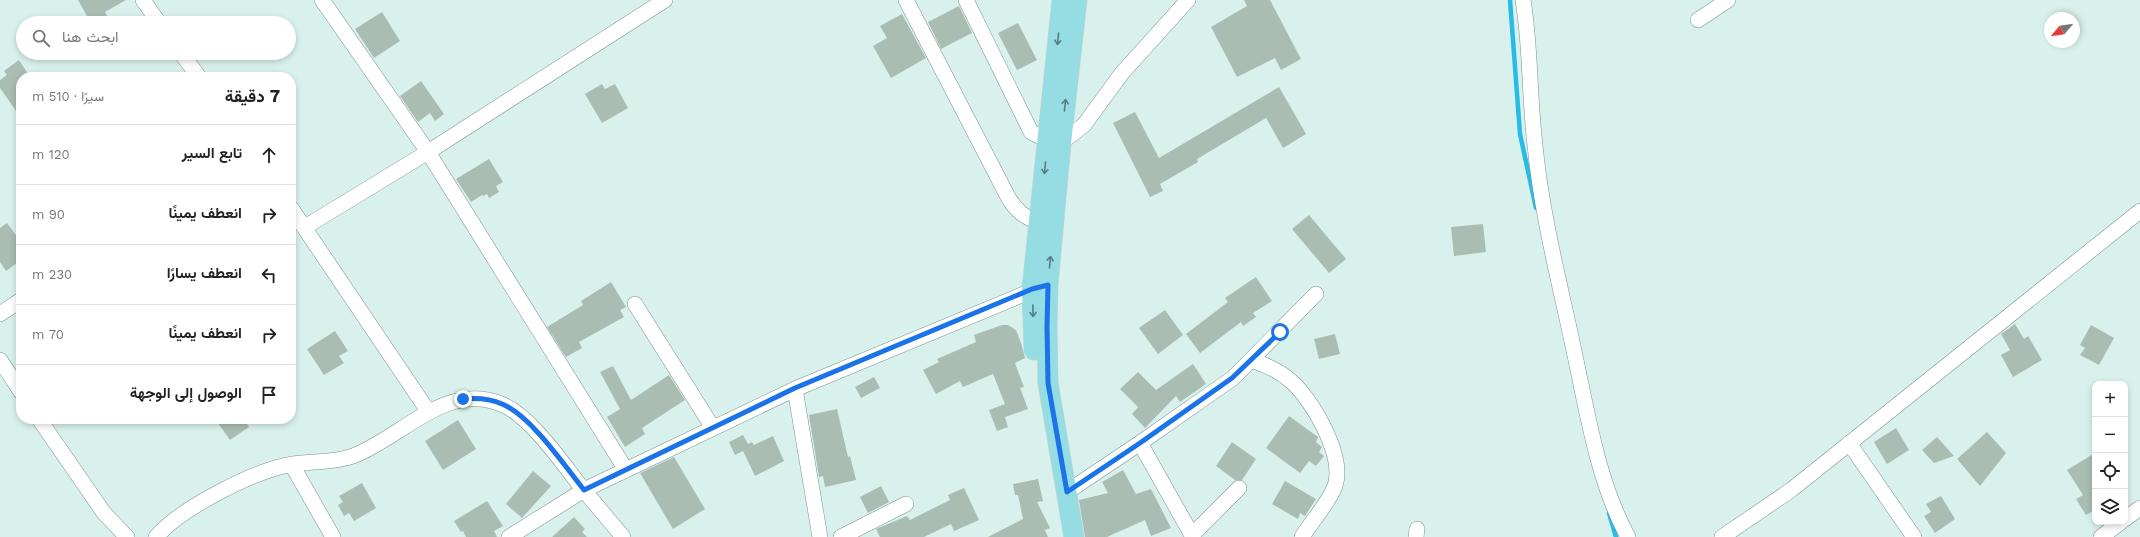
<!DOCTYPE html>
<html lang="ar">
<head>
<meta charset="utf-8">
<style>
	:root { --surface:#fff; --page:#f6f6f6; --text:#222; --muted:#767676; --line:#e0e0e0 }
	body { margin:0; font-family:"Work Sans",Vazirmatn,sans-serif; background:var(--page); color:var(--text); direction:rtl }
	.controls { position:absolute; right:12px; bottom:12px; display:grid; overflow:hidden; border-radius:8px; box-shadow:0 2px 6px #0003 }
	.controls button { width:36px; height:36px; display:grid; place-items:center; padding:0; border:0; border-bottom:1px solid var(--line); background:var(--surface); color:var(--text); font:20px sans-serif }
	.compass { position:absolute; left:2044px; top:12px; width:36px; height:36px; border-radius:50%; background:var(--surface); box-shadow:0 2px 6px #0003; rotate:241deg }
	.stop { position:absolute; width:12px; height:12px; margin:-9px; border:3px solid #1a73e8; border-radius:50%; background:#fff }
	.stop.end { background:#1a73e8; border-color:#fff; box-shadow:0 1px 4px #0008 }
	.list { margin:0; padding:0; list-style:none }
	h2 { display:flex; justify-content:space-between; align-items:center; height:52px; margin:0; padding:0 16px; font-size:17px }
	h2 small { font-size:13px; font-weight:400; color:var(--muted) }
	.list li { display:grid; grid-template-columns:26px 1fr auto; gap:12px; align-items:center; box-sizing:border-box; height:60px; padding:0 16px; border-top:1px solid var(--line) }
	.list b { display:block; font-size:15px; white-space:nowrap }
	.list em { font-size:13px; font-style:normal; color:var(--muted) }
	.icon { flex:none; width:22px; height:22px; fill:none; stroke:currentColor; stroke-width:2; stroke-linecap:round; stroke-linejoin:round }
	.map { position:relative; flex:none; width:2140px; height:537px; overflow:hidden; direction:ltr }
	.search { position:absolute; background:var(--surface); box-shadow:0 2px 6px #0003; left:16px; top:16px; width:280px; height:44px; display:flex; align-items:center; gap:10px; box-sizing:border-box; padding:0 14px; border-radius:22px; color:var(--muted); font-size:15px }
	.panel { position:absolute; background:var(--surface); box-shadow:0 2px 6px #0003; left:16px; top:72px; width:280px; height:352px; border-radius:16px; direction:rtl }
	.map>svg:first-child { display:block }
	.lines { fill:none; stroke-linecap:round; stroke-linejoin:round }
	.stream { stroke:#26bce5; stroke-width:4.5 }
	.building { fill:#aabdb3 }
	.minor-casing { stroke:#7b918d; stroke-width:16 }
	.major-casing { stroke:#d2d3d3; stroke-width:21 }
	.minor { stroke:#fff; stroke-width:15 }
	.major { stroke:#95dde3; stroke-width:20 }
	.oneway { stroke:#557f82 }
	.route { stroke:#1a73e8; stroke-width:5 }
</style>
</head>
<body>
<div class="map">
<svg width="2140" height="537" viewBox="0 0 2140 537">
	<rect width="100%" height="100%" fill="#d9f1ec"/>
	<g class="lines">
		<path class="stream" d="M1510 0 1520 134 1536 208
			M1609 513 1616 537"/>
	</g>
	<path class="building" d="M78 0H126L105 12 107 16 96 23H91Z
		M1244 0H1270L1301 59 1281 70 1275 58 1237 77 1211 27 1247 6Z
		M959 6 972 33 941 49 928 22Z
		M382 12 400 41 374 58 355 29Z
		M902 14 926 58 891 78 873 46 887 38 880 26Z
		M1018 23 1037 60 1017 70 998 33Z
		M19 60 30 77H21V118L0 88V80L7 75 4 71Z
		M421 81 444 114 435 121 430 113 418 122 400 96Z
		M602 84 605 89 615 84 628 108 602 123 585 94Z
		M1279 87 1306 134 1283 148 1266 118 1197 159 1198 162 1160 184 1163 191 1150 197 1113 123 1135 112 1159 158Z
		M489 159 503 182 496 186 499 192 489 198 487 194 483 196 482 195 471 202 456 179Z
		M1309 215 1346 259 1329 273 1292 229Z
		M7 223 21 242V260L6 271 0 262V228Z
		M1483 224 1486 252 1454 256 1451 227Z
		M1256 277 1272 301 1253 313 1256 317 1243 326 1241 322 1200 353 1186 334 1228 302 1225 298Z
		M611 282 626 307 620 310 624 317 579 342 582 348 566 357 547 327 583 305 581 301Z
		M1165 310 1183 335 1158 354 1139 328Z
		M2015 324 2024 339 2028 336 2042 360 2013 377 2001 355 2010 350 2001 334Z
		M1002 325H1008L1016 330 1021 343 1025 358 1015 363 1024 387 1020 388 1028 409 1005 417 1008 427 997 431 989 410 1005 404 993 374 963 387 960 381 936 394 923 370 939 362 937 359 976 342 974 335Z
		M2091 325 2114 338 2099 365 2080 355 2085 348 2080 345Z
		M335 331 348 351 339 356 344 363 324 375 307 349Z
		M1335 334 1340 354 1319 359 1314 339Z
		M1193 364 1206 384 1180 402 1176 396 1145 428 1132 414 1138 407 1120 389 1138 372 1156 390Z
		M613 366 631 400 669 375 685 400 642 428 645 434 625 447 607 417 620 409 600 372Z
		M874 377 880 388 861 398 855 387Z
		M837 409 848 457 850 456 856 480 825 487 823 476 819 477 809 415Z
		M1289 416 1318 437 1316 442 1322 447 1319 452 1324 456 1316 466 1309 461 1300 473 1266 448Z
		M215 419H244L249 427 230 440Z
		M458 420 476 449 443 470 425 441Z
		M1896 428 1909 450 1887 464 1874 442Z
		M1987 432 2006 453 1980 486 1957 459Z
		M743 435 748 444 752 442 754 445 773 436 784 461 755 476 743 451 735 455 729 442Z
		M1937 437 1954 456 1934 463 1922 450Z
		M1232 442 1256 459 1242 480H1235L1216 466Z
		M2095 453V515L2093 511 2086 515 2076 499 2083 495 2067 470Z
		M674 457 705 509 673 529 640 473Z
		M1123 470 1136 494 1151 489 1171 528 1151 536 1145 520 1107 537H1085L1079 500 1108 493 1102 482Z
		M533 471 551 486 522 518 506 504Z
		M1038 479 1043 501 1037 502 1050 528 1045 530 1048 537H988L1023 519 1018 495H1015L1013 484Z
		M1285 481 1316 499 1305 516 1300 513 1298 519 1272 504Z
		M362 483 376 508 354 521 349 513 344 516 338 505 343 502 339 496Z
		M881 486 889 502 868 513 860 497Z
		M964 488 979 520 954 531 951 524 924 537H880L876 529 907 516 910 520 950 500 948 495Z
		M1941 496 1955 519 1935 533 1924 516 1931 512 1926 504Z
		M487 501 503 526 494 531 497 537H466L463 531 461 532 454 521Z
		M574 517 585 529 582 532 587 537H552Z"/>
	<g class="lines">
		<g class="minor-casing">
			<path id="minor" d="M143 0 159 23
				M322 0 428 152 626 470
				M906 0 1008 197C1016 211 1024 217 1040 223
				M966 0 1031 132 1047 140 1061 143 1084 125 1122 73 1188 0
				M1523 0C1531 48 1529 96 1535 145 1542 220 1563 295 1578 370 1590 427 1600 485 1628 537
				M1698 20 1728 0
				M181 53 199 77
				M291 208 428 411
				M305 227 428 152 665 0
				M635 304 713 428
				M0 314 21 300
				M0 360 21 392
				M1252 360C1267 366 1280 371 1292 382 1313 401 1345 456 1335 486 1328 504 1312 521 1302 537
				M795 389 820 537
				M39 419 104 513 127 537
				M1140 443 1193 537
				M1849 443 1914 537
				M292 465 333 537
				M1067 492 1140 443 1233 378 1316 294
				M2125 519 2140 508
				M1192 535 1239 488
				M156 537C181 508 255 470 293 464 313 461 334 463 353 456 401 438 446 381 501 404 530 415 563 464 582 488 596 505 610 521 623 537
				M509 537 584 490 795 389 1041 287
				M841 537 906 504
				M1416 537 1417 529
				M1722 537 1791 490 2140 211
				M2101 537 2121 522"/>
		</g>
		<g class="major-casing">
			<path id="major" d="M1034 350 1032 289 1062 0
				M1074 537 1048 383 1047 326 1048 285 1061 143 1077 0"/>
		</g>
		<use href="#minor" class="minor"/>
		<use href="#major" class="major"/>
	</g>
	<defs><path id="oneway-shaft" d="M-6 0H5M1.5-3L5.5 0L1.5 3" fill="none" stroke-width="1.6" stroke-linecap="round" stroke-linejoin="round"/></defs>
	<g class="oneway">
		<use href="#oneway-shaft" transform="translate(1058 39) rotate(96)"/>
		<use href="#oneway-shaft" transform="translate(1065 105) rotate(-84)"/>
		<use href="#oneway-shaft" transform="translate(1045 168) rotate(95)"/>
		<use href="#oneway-shaft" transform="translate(1050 262) rotate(-85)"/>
		<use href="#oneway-shaft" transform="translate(1033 311) rotate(89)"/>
	</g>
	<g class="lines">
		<path class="route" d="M463 399C476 398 489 398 502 404 531 416 564 465 584 490L795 388 1032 289 1048 285 1047 326 1048 383 1067 492 1140 443 1232 378 1280 332"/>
	</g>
</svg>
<div class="controls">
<button>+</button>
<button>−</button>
<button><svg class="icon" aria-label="locate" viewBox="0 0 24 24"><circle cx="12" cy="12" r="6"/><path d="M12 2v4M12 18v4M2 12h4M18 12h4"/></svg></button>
<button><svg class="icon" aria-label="layers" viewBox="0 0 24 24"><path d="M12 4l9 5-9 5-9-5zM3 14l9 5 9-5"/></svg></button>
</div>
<svg class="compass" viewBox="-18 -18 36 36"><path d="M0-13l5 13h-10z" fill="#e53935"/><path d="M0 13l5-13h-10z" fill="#767676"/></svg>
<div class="stop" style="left:1280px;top:332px"></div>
<div class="stop end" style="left:463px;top:399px"></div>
<div class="search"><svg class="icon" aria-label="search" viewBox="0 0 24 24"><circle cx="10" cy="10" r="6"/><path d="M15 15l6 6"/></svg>ابحث هنا</div>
<section class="panel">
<h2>7 دقيقة<small>سيرًا · 510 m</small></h2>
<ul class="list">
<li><svg class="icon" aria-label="ahead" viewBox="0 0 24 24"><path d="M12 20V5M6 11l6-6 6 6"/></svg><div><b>تابع السير</b></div><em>120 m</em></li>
<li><svg class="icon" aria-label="right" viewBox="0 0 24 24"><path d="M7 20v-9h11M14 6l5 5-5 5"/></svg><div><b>انعطف يمينًا</b></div><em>90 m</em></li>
<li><svg class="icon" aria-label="left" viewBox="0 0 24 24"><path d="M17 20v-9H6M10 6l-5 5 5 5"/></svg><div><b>انعطف يسارًا</b></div><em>230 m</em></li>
<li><svg class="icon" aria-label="right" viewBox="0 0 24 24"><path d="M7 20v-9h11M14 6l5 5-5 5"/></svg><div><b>انعطف يمينًا</b></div><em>70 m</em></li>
<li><svg class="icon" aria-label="arrive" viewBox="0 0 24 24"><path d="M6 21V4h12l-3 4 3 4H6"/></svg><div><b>الوصول إلى الوجهة</b></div></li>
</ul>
</section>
</div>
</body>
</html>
